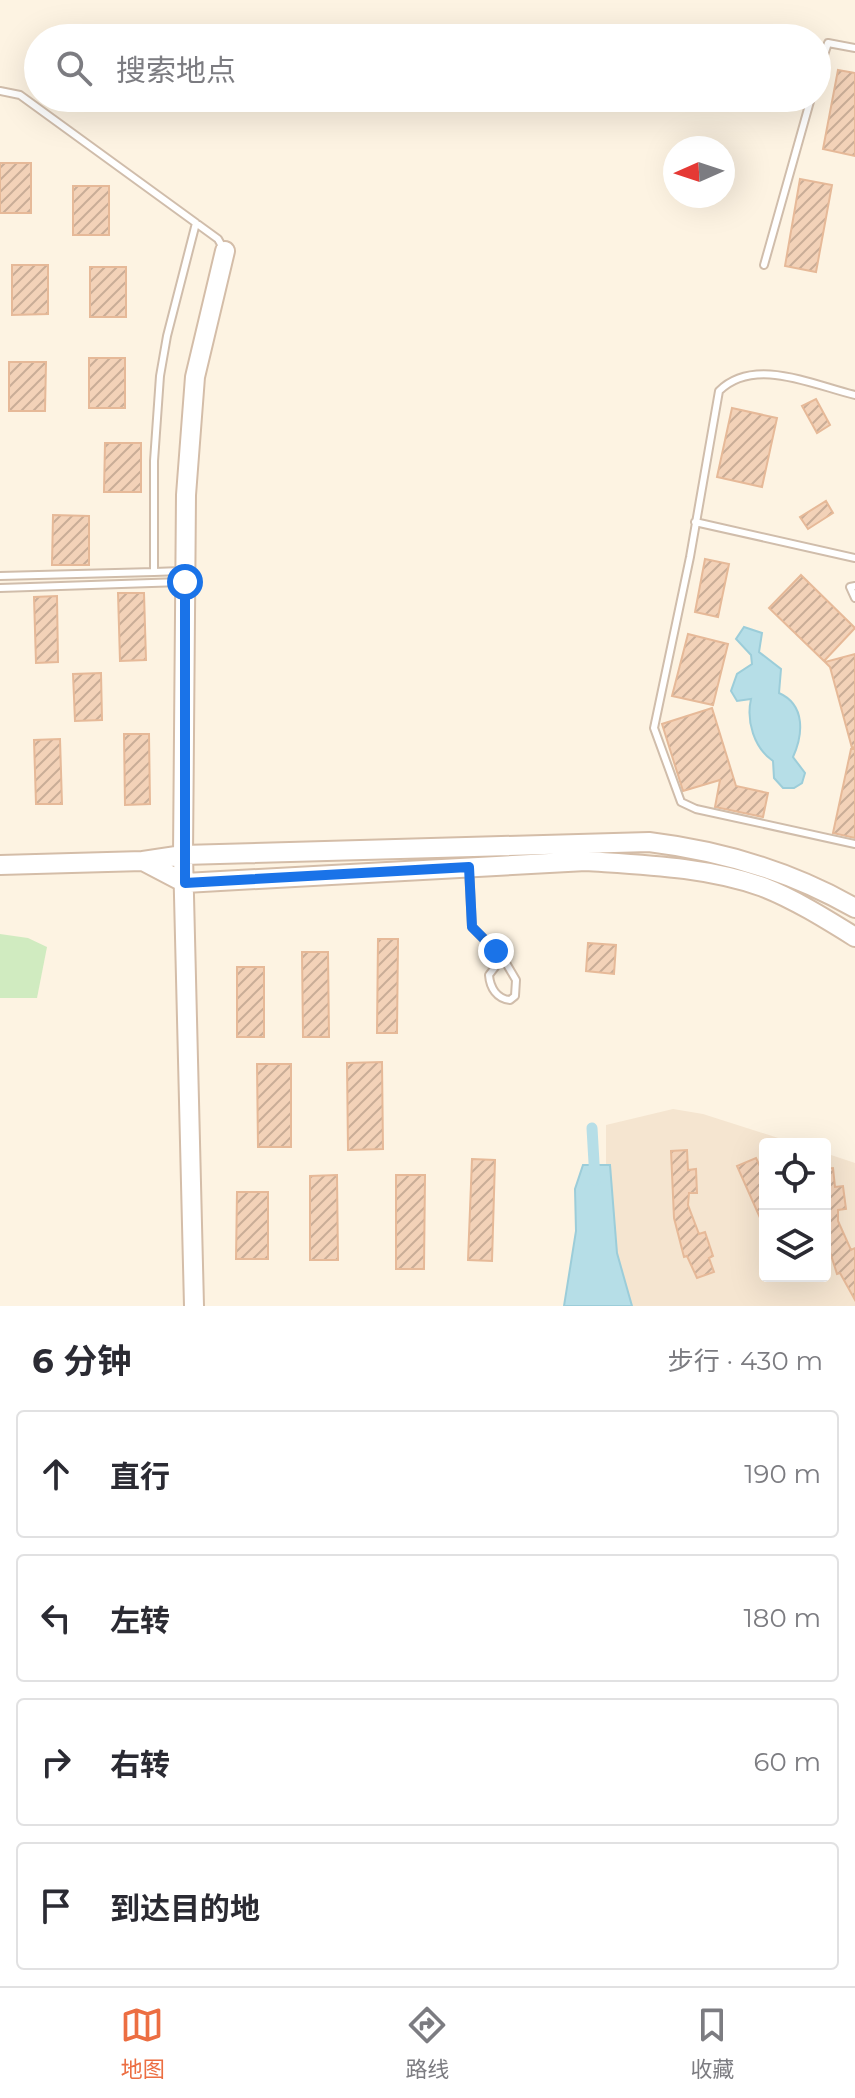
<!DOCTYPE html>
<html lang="zh">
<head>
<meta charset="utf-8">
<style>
	:root { --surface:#fff; --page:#f7f7f7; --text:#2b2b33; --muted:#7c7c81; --line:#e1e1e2; --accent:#ec6e42 }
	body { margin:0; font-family:Montserrat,"Noto Sans SC",sans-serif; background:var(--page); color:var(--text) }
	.controls { position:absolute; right:24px; bottom:24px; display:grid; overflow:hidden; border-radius:8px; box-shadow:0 8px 32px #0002 }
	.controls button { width:72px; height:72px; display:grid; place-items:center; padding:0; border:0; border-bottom:2px solid var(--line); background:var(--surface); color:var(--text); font:40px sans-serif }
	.compass { position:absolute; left:663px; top:136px; width:72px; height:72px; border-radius:50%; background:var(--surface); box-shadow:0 8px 32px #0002; rotate:267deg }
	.stop { position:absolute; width:24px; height:24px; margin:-18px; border:6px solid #1a73e8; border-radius:50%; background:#fff }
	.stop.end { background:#1a73e8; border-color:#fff; box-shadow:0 2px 8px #0008 }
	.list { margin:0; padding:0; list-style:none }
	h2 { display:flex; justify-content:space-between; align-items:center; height:104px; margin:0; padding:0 32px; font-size:34px }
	h2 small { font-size:26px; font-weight:400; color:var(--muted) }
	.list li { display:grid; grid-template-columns:52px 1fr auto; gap:24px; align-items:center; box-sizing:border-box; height:128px; margin:0 16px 16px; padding:0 16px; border:2px solid var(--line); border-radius:8px }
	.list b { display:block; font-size:30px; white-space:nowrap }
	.list em { font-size:26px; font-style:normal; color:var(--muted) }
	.icon { flex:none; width:44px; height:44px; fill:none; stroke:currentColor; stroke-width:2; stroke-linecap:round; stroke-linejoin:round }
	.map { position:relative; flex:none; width:855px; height:1306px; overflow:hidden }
	.search { position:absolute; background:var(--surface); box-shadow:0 8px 32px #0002; left:24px; right:24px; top:24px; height:88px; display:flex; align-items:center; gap:20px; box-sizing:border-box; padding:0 28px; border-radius:44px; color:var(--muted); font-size:30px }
	.sheet { height:680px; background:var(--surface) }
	nav { display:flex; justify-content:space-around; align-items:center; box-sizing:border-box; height:112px; border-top:2px solid var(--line); background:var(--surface); font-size:22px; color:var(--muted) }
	nav a { display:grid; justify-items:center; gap:4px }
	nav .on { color:var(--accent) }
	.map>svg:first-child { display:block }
	.residential { fill:#f5e5d0 }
	.park { fill:#d0ebc0 }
	.water { fill:#b6dee7; stroke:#9ccdd9; stroke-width:2 }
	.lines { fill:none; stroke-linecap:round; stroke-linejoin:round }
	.canal { stroke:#b6dee7; stroke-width:11 }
	.building { fill:url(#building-hatch); stroke:#e6b998; stroke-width:2 }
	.lane-casing { stroke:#d0bdab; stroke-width:10 }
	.secondary-casing { stroke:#d4bda8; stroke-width:22 }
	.lane { stroke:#fff; stroke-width:6 }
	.secondary { stroke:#fff; stroke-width:18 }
	.route { stroke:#1a73e8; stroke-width:10 }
</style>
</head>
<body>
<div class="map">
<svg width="855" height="1306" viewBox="0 0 855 1306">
	<defs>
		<pattern id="building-hatch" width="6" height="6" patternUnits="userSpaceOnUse" patternTransform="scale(2)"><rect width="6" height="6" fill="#f3d2b8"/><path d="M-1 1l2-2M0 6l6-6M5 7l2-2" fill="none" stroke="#c9ad97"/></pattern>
	</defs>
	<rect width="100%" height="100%" fill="#fdf3e2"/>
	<path class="residential" d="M673 1109 703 1114 797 1144H765V1276H825V1153L855 1163V1306H606V1125Z"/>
	<path class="park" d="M0 934 28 938 47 947 37 998H0Z"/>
	<path class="water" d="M744 627 762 633 759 652 781 669 779 693C806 705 803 735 793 757L805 773 802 783 794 788H783L774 778 773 761C754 748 746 721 751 699L737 701 731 691 737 674 752 664 751 655 736 639Z
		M583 1165H610L617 1253 632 1306H564L576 1231 575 1189Z"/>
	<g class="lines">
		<path class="canal" d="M592 1128 595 1180"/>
	</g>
	<path class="building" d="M838 70 855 73V156L823 149Z
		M0 163H31V213H0Z
		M800 179 832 185 816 272 785 266Z
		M73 186H109V235H73Z
		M12 265H48V314L12 315Z
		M90 267H126V317H90Z
		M89 358H125V408H89Z
		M9 362H46L45 411H9Z
		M816 399 830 425 817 433 802 406Z
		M732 408 777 418 762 487 717 477Z
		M105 443H141V492H104Z
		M826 501 833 513 808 529 800 517Z
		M53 515 89 516V565H52Z
		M705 559 729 564 718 617 695 612Z
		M801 575 855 628 824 661 769 608Z
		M118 593H144L146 660 120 661Z
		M57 596 58 662 36 663 34 597Z
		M688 634 728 644 713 705 672 696Z
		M855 654V747L852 748 830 667 825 662Z
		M101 673 102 720 75 721 73 674Z
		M712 708 736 786 768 793 763 817 715 807 720 780 683 791 662 724Z
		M124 734H149L150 804 125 805Z
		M60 739 62 804H36L34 740Z
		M851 749H855V838L833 833Z
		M378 939H398L397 1033H377Z
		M588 943 616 945 614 974 586 971Z
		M302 952H328L329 1037H303Z
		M237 967H264V1037H237Z
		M382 1062 383 1149 348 1150 347 1063Z
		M257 1064H291V1147H258Z
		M687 1150 688 1170 696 1169 697 1193H689L688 1205 699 1234 705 1232 713 1256 709 1258 714 1272 697 1278 687 1256 684 1257 674 1218 671 1151Z
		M756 1158 765 1177V1229L737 1166Z
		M472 1159 495 1160 492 1261 468 1260Z
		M833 1168 835 1187 843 1186 846 1209 838 1210V1221L851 1250 855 1248V1300L840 1273 837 1274 825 1236V1169Z
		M337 1175 338 1260H310V1176Z
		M396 1175H425L424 1269H396Z
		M237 1192H268V1259H236Z"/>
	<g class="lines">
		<g class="lane-casing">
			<path id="lane" d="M817 76 828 43 855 48
				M0 91 20 95 218 239 223 248
				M764 265 811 98
				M855 395C813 385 754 356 719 391L690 557 654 728 681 802 696 809 855 844
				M695 522 855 558
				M181 571 154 572V461L160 376 167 336 196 223
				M0 576 154 572
				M855 586 850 587 855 598
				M0 588 182 582
				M469 868 472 927 496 951 499 962
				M499 962 506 963 516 980 515 996 510 1000C497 999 490 988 489 975Z"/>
		</g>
		<g class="secondary-casing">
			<path id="secondary" d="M0 865 143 861
				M855 908C790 871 723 851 649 842L183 855 143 861 185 883 586 861C645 865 707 867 763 887 794 899 826 919 855 937
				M194 1306 183 855 186 495 195 377 225 251"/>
		</g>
		<use href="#lane" class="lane"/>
		<use href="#secondary" class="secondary"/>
	</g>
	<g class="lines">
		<path class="route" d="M185 582V883L469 867 472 927 496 951"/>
	</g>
</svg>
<div class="controls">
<button><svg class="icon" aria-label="locate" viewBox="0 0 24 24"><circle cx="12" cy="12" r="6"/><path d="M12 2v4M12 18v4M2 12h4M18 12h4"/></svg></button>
<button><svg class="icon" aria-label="layers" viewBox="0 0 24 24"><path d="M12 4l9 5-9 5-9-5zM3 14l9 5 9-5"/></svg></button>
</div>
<svg class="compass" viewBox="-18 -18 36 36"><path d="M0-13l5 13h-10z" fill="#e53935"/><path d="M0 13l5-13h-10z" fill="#7c7c81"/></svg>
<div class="stop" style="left:185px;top:582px"></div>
<div class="stop end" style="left:496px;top:951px"></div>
<div class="search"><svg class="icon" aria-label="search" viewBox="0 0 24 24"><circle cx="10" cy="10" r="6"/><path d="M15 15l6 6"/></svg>搜索地点</div>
</div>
<section class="sheet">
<h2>6 分钟<small>步行 · 430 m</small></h2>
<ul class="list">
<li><svg class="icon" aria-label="ahead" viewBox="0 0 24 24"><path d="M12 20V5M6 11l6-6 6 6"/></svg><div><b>直行</b></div><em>190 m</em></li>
<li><svg class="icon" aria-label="left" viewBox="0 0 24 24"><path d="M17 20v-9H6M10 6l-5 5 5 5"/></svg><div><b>左转</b></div><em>180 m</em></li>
<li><svg class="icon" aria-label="right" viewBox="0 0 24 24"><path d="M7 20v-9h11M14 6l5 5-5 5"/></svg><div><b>右转</b></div><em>60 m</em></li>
<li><svg class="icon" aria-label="arrive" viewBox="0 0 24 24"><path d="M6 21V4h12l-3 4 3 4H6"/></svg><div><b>到达目的地</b></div></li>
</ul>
</section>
<nav>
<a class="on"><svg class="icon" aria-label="map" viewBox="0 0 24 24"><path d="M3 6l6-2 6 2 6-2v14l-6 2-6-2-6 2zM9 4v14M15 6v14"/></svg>地图</a>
<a><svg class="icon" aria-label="directions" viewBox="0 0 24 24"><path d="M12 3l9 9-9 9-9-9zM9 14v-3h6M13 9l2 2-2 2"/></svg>路线</a>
<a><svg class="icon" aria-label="saved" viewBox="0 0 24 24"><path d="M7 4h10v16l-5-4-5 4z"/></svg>收藏</a>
</nav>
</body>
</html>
